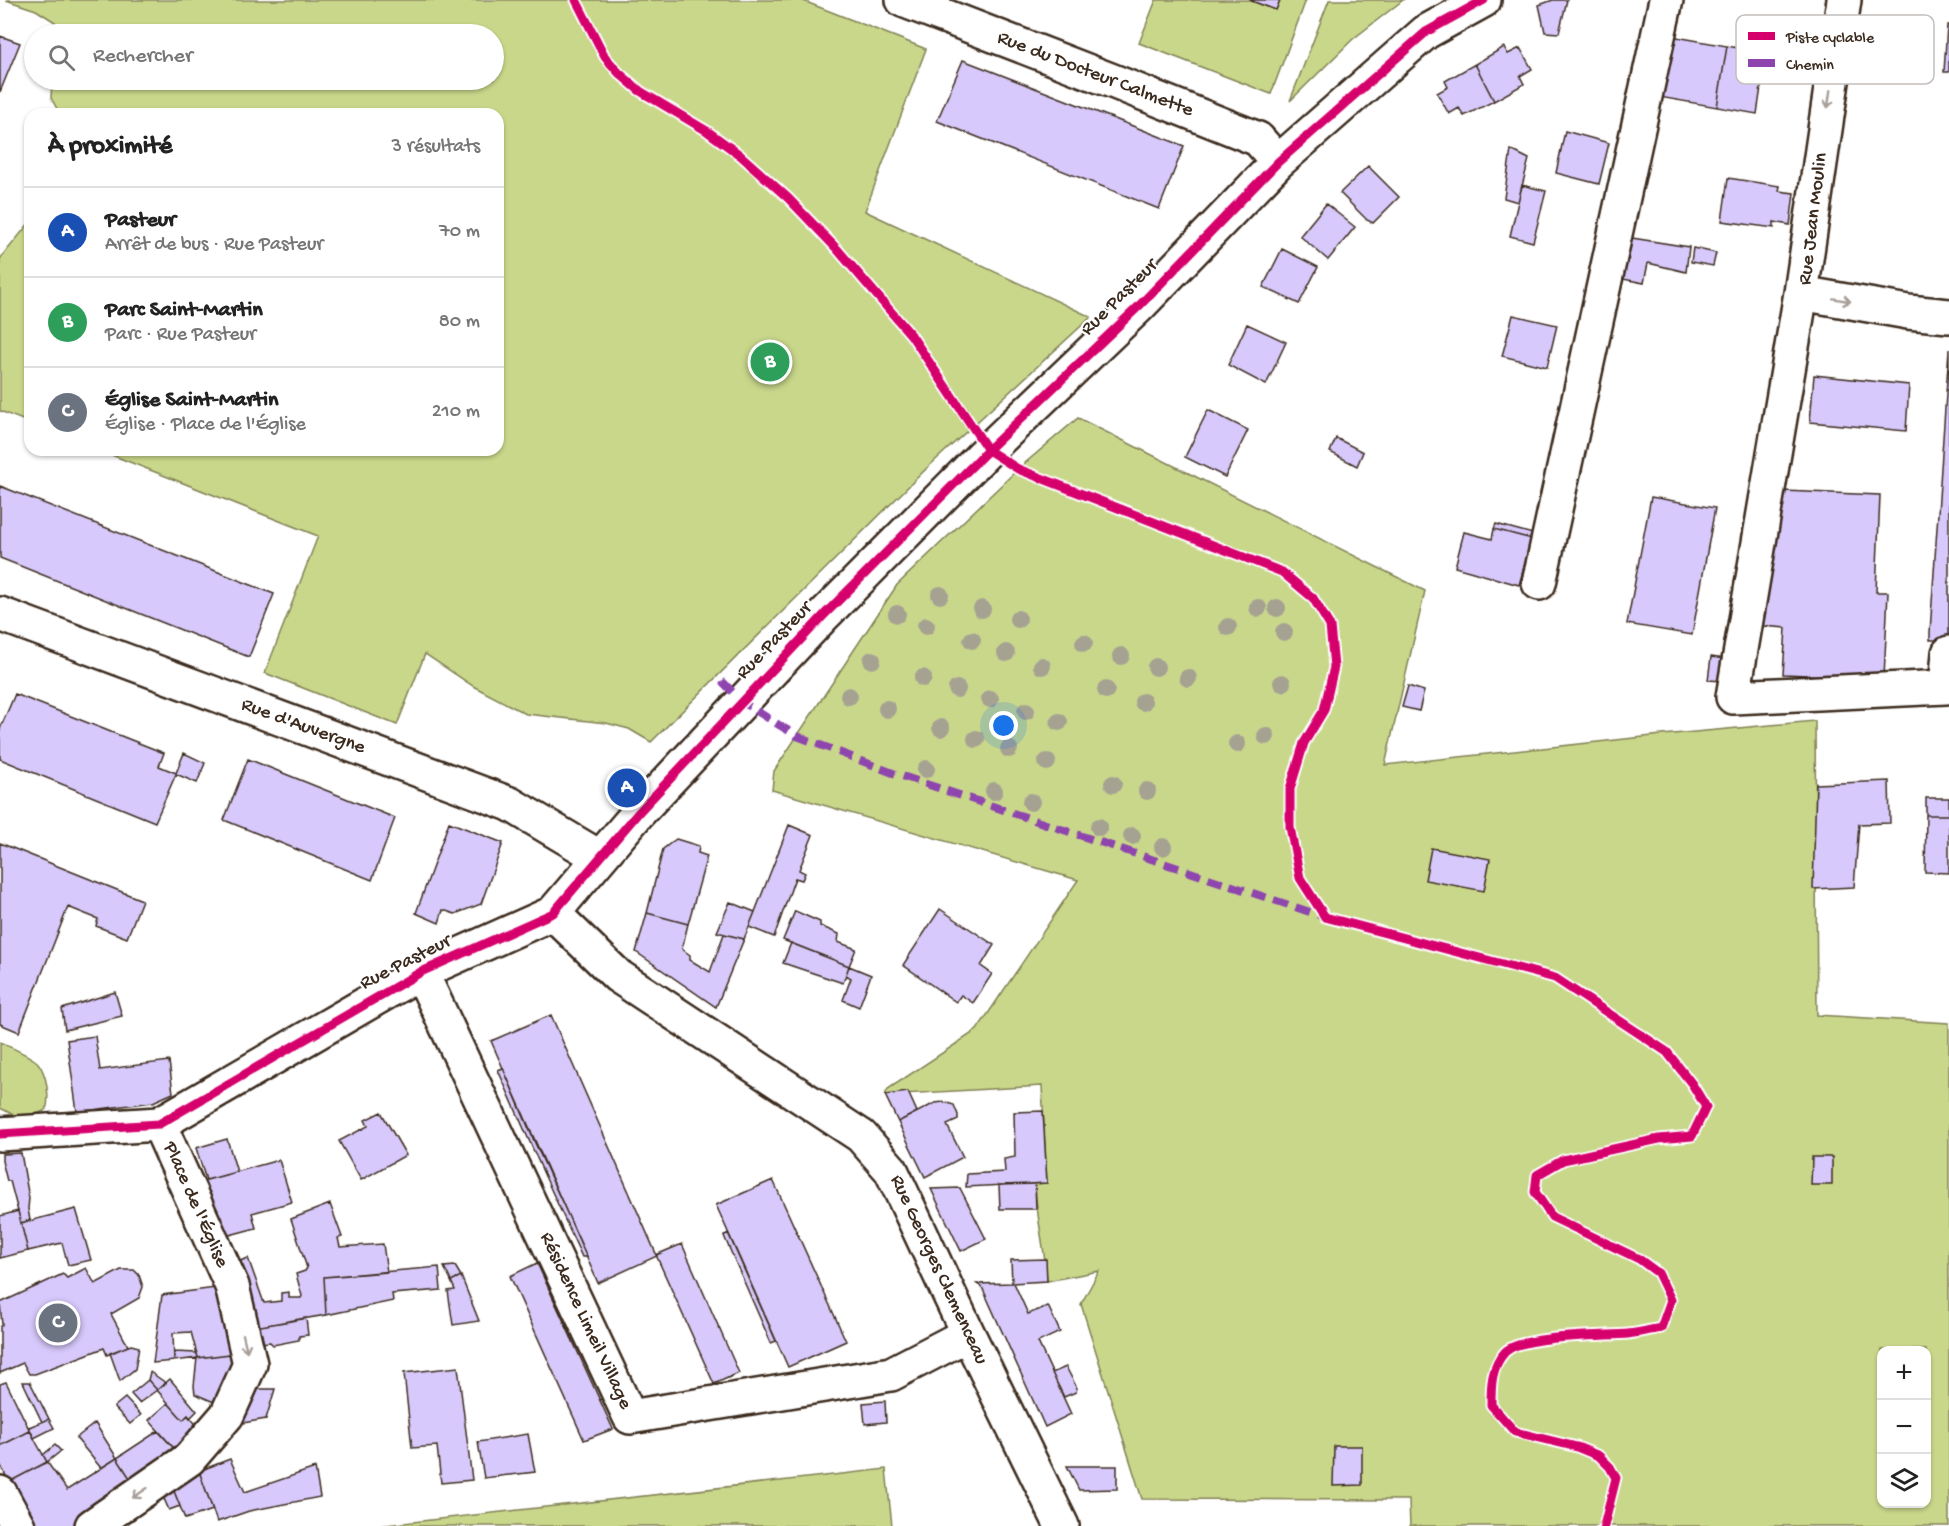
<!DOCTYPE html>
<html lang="fr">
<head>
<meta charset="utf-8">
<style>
	:root { --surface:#fff; --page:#f2f2f2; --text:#222; --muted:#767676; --line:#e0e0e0; --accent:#0b8043 }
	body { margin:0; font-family:"Gochi Hand",sans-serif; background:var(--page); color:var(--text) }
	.controls { position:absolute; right:18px; bottom:18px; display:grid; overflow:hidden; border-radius:12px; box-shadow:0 2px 4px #0004 }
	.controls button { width:54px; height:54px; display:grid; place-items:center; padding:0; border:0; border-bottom:2px solid var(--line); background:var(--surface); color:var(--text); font:30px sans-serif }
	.you { position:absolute; left:1004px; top:726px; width:21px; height:21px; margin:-15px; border:4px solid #fff; border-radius:50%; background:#1a73e8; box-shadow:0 0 0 9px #1a73e833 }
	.badge { display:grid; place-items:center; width:39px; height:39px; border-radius:50%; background:var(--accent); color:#fff; font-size:20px; font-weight:700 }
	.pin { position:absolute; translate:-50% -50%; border:3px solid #fff; box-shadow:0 2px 6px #0006 }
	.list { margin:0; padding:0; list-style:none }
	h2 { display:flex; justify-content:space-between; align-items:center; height:78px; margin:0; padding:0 24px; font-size:26px }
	h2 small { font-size:20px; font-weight:400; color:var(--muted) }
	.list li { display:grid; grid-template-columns:39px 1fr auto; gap:18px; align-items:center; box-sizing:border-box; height:90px; padding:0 24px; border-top:2px solid var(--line) }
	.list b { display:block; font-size:22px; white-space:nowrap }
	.list p { margin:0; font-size:20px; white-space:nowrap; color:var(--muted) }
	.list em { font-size:20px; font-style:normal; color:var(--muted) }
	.icon { flex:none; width:33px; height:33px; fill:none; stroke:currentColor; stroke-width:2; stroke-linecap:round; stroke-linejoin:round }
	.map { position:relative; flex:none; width:1949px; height:1526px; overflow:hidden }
	.search { position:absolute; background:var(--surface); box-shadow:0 2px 4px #0004; left:24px; top:24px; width:480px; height:66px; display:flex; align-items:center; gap:15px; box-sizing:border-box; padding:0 21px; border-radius:33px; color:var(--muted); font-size:22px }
	.panel { position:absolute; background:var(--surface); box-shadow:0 2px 4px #0004; left:24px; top:108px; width:480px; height:348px; border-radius:18px }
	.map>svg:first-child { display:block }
	.green { fill:#c9d78b; stroke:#828054; stroke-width:1.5; fill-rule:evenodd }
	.building { fill:#d7c9fb; stroke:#3b2a1e; stroke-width:1.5 }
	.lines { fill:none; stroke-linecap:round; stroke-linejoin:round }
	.minor-casing { stroke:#3b2a1e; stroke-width:38 }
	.minor { stroke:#fff; stroke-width:33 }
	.quiet { stroke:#8e44ad; stroke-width:8; stroke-dasharray:15 8; stroke-linecap:butt }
	.cycleway-casing { stroke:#fff; stroke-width:13 }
	.cycleway { stroke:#d6006c; stroke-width:9 }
	.tree { fill:#a6a292 }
	.oneway { stroke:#a79f9a }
	.labels { text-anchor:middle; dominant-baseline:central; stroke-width:4.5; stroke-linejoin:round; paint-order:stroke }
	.street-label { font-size:20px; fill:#3b2a1e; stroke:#fff }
	.key { fill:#fff; stroke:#c4bfbc; stroke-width:1.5 }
	.key-label { font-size:16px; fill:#3b2a1e }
</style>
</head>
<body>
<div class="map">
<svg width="1949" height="1526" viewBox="0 0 1949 1526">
	<rect width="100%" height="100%" fill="#fff"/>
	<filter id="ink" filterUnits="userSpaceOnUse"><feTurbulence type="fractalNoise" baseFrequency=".0167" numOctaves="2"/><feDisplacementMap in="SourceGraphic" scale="12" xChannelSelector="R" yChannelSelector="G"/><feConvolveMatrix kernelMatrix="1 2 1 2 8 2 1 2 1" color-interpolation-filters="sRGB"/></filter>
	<g filter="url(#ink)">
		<path class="green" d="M6 0H801L926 49 865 211 1091 317 927 468 651 742 629 729 606 723 526 714 473 686 425 654 397 725 265 673 318 536 99 450H498V114H60L51 98 52 80H494V34H54L55 22 36 10Z
			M1156 0H1249L1276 10 1280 0H1306L1271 94 1139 43Z
			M1329 0H1403L1353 39 1290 101Z
			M30 222V423L0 411V259Z
			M1078 418 1425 591 1385 765 1662 735 1815 721 1817 1015 1949 1023V1526H1410L1409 1500 1142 1499 1081 1304 1099 1271 1047 1281C1045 1248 1036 1216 1035 1184L1047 1183 1042 1086 885 1095 888 1089 977 1030 1078 880 772 790 774 771 897 585 1018 469ZM1882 1350H1926V1504H1882Z
			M0 1042C9 1047 32 1056 38 1063 47 1074 50 1098 46 1110L24 1120 0 1108Z
			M886 1469 892 1526H377Z"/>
		<path class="building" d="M1249 0H1280L1276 10Z
			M1553 0H1567L1559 33 1545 32 1539 5Z
			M1947 25H1949V72H1944Z
			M0 36 20 43 0 92Z
			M1671 36 1727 46 1717 107 1659 97Z
			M1727 46 1766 53 1757 114 1717 107Z
			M1504 47 1508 54 1520 48 1532 69 1520 76 1524 84 1494 101 1475 64Z
			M963 60 1184 146 1159 209 937 121Z
			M1475 64 1494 101 1464 116 1459 108 1449 114 1437 93 1448 87 1445 81Z
			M1565 131 1609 143 1599 184 1556 173Z
			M1511 150 1529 159 1518 202 1504 198Z
			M1368 166 1399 197 1373 223 1367 220 1340 193Z
			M1728 178 1780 186 1779 191 1794 193 1790 225 1774 222V228L1722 221Z
			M1522 185 1546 191 1533 242 1510 236Z
			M1326 204 1355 227 1328 260 1300 236Z
			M1632 238 1689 247 1686 272 1648 263 1644 283 1623 279 1626 262H1628Z
			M1693 248 1716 253 1713 266 1691 262Z
			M1282 249 1318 267 1299 304 1263 287Z
			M1513 315 1557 325 1547 367 1502 356Z
			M1247 324 1286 342 1266 385 1228 365Z
			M1949 349V640H1930V632Z
			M1814 375 1909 385 1906 431 1810 422Z
			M1208 410 1248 430 1225 477 1185 457Z
			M1336 438 1363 452 1357 466 1330 452Z
			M0 486 274 594 249 657 0 558Z
			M1783 491 1880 495 1876 592H1888L1884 678 1783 674 1786 628 1763 626Z
			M1651 497 1715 508 1692 635 1627 624Z
			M1496 524 1533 534 1532 539 1494 529Z
			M1494 529 1532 539 1519 585 1455 567 1464 532 1492 539Z
			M1711 657 1725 659 1722 681 1708 680Z
			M1408 686 1424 691 1419 711 1402 707Z
			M15 694 164 753 159 766 176 773 184 753 205 763 197 783 176 774 155 822 0 759V729Z
			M248 759 395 818 372 880 224 820Z
			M1889 781 1890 823 1859 824 1854 887 1813 889 1816 784Z
			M1926 798H1949V815H1926Z
			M1926 815H1949V873L1925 872Z
			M449 822 503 843 481 904 455 914 443 910 439 923 416 913Z
			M789 825 813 835 799 870 805 873 802 880 795 878 774 937 749 927Z
			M676 839 699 846 698 853 707 856 688 924 647 913 663 849Z
			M0 843 142 900 127 938 96 926 98 919 68 907 19 1032 0 1024Z
			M1431 848 1490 859 1484 891 1425 880Z
			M730 902 755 912 744 939 717 932Z
			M940 909 994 945 981 966 992 974 973 1003 961 995 956 1002 903 965Z
			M795 911 820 922V926L839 934 838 942 856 949 849 966 783 940Z
			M647 913 688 924 682 949 690 955V960L710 972 724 934 744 939 716 1007 636 952Z
			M791 943 849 966 843 983 783 963Z
			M849 966 871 975 859 1007 843 1000 851 978 846 975Z
			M115 992 122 1016 65 1030 62 1009Z
			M551 1015 657 1256 598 1283 491 1041Z
			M95 1036 100 1070 169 1061 173 1093 153 1102 77 1112 67 1040Z
			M503 1068 535 1143 587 1257H582L544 1174 498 1070Z
			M908 1092 917 1112 898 1122 885 1095Z
			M944 1102 954 1105 958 1115V1120L947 1125 963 1157 925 1177 898 1122 935 1103Z
			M1043 1111 1047 1183 966 1187 967 1174 1005 1172 1004 1159 1015 1157 1014 1112Z
			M381 1112 406 1155 361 1180 339 1141 368 1126 365 1120Z
			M227 1139 237 1172 206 1180 196 1148Z
			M21 1153 29 1198 28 1209 30 1220 21 1223 10 1181H7L2 1161V1154Z
			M1812 1157H1832V1185H1811Z
			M279 1160 292 1202 252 1213 256 1228 222 1237 203 1181Z
			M773 1180 846 1341 788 1367 716 1205Z
			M1035 1184 1036 1209H1000L999 1185Z
			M960 1188 986 1239 961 1251 931 1189Z
			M330 1204 342 1237 338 1238 340 1247 383 1244 387 1272 324 1277 326 1315 255 1327 232 1264 248 1258 264 1303 281 1301V1293L289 1292V1298H301L302 1296 296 1274 305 1271 307 1268 291 1219Z
			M76 1209 91 1260 68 1265 62 1243 28 1251 21 1223Z
			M18 1211 28 1251 0 1258V1216Z
			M728 1233 776 1341 771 1343 724 1236Z
			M682 1244 739 1373 714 1384 656 1255Z
			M1046 1259 1047 1281 1012 1283 1011 1260Z
			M537 1263 613 1429 584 1440 510 1276Z
			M455 1266 461 1276 451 1281 444 1267Z
			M439 1267 441 1290 392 1294 393 1301 326 1315 324 1277Z
			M86 1268 95 1284 121 1270H134L139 1275 143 1287 139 1298 111 1314 128 1346 107 1355 104 1348 35 1374H29L23 1363 0 1373V1326L2 1325 0 1303 63 1274 67 1278Z
			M461 1276 479 1321 453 1325 448 1291 455 1290 451 1281Z
			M1012 1283H1014L1028 1314 1048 1306 1060 1332 1038 1342 1071 1414 1045 1427 982 1287 977 1284Z
			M223 1287 238 1353 198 1358 191 1332 173 1333 174 1361 153 1363 162 1295Z
			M306 1318 308 1335 299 1336V1340L273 1345 270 1342 260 1343 255 1327Z
			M131 1345 139 1347 135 1369 120 1381 110 1353Z
			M174 1352 197 1353 198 1358 174 1361Z
			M238 1353 226 1407 195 1394 194 1386 197 1358Z
			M458 1367 472 1480 441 1483 437 1446 412 1448 404 1373Z
			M1066 1367 1077 1388 1076 1392 1064 1397 1052 1373Z
			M150 1372 166 1383 157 1390 148 1380Z
			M170 1379 197 1411 190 1418 188 1415 183 1420 157 1390Z
			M148 1380 157 1390 139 1403 131 1394Z
			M6 1382 30 1431 0 1446V1384Z
			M23 1382H30L49 1419 42 1422Z
			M257 1389H275L266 1419 237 1424V1422L250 1406Z
			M125 1398 141 1415 130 1424 114 1407Z
			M885 1401 886 1422 865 1424 863 1403Z
			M168 1403 183 1420 188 1415 200 1429 179 1454 149 1420Z
			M49 1419 54 1428 34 1438 29 1427Z
			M95 1423 117 1458 101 1468 76 1438Z
			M30 1431 47 1462 9 1482 0 1464V1446Z
			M158 1431 179 1454 135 1486 117 1458Z
			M528 1434 535 1472 484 1478 478 1442Z
			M55 1445 61 1451 47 1462 43 1455Z
			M1334 1446H1362V1485L1333 1486Z
			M117 1458 135 1486 77 1526H39L9 1482 47 1462 67 1490Z
			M230 1459 245 1492 315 1468 320 1497 249 1511 217 1522 199 1471Z
			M1067 1466H1117V1489L1079 1490Z
			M199 1471 213 1510 185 1519 172 1486Z
			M172 1486 180 1506 169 1510 161 1492Z"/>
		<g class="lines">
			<g class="minor-casing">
				<path id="minor" d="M903 0 1110 80 1258 139 1278 162
					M1844 0 1801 293 1908 312 1949 316
					M1801 293 1733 697 1946 687 1949 653
					M1539 583 1666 0
					M0 614 510 804 599 857
					M553 913 618 976 861 1136 891 1170 968 1334 1062 1526
					M421 972 630 1417 891 1374 968 1334
					M0 1134 159 1124 421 972 553 913 639 812 825 614 988 450 1139 306 1278 162 1426 32 1484 0
					M0 1493 18 1526
					M92 1526 189 1459 227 1415 250 1364 232 1286 159 1124"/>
			</g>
			<use href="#minor" class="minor"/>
			<path class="quiet" d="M722 681 742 702 797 736 893 773 1325 917"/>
			<g class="cycleway-casing">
				<path id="cycleway" d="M576 0 605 57 619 73 640 91 707 131 740 155 788 198 837 249 911 335 988 450 1018 469 1282 572 1313 598 1330 626 1334 667 1324 710 1304 743 1290 789V827L1300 878 1325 917 1555 978 1667 1052 1692 1084 1706 1107 1692 1136 1659 1139 1563 1160 1537 1175 1535 1192 1552 1217 1639 1259 1658 1273 1671 1300 1661 1328C1650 1330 1639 1333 1628 1334 1604 1336 1521 1335 1505 1352 1491 1367 1491 1386 1491 1405L1515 1432 1577 1447 1599 1456 1610 1467 1616 1478 1604 1526
					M0 1134 159 1124 421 972 553 913 639 812 825 614 988 450 1139 306 1278 162 1426 32 1484 0"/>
			</g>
			<use href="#cycleway" class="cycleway"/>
		</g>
		<g class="tree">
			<circle cx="940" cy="595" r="9"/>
			<circle cx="1258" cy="608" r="9"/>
			<circle cx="1277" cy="608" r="9"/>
			<circle cx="982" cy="609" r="9"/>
			<circle cx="897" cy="614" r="9"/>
			<circle cx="1018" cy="619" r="9"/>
			<circle cx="926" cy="626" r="9"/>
			<circle cx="1228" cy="627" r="9"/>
			<circle cx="1284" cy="632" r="9"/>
			<circle cx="972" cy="640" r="9"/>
			<circle cx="1084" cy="643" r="9"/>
			<circle cx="1006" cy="653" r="9"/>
			<circle cx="1121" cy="656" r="9"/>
			<circle cx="872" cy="660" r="9"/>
			<circle cx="1042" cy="666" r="9"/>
			<circle cx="1156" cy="667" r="9"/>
			<circle cx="923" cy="678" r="9"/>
			<circle cx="1188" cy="678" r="9"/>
			<circle cx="1282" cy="683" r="9"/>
			<circle cx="957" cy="689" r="9"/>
			<circle cx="1106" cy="690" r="9"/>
			<circle cx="849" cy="696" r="9"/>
			<circle cx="990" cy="699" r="9"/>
			<circle cx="1143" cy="702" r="9"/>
			<circle cx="887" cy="709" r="9"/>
			<circle cx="1026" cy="711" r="9"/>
			<circle cx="1059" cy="722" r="9"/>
			<circle cx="941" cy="728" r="9"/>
			<circle cx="1266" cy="736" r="9"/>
			<circle cx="976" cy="739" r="9"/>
			<circle cx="1237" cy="744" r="9"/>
			<circle cx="1009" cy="749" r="9"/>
			<circle cx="1047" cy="762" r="9"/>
			<circle cx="926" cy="769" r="9"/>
			<circle cx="1113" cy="784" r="9"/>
			<circle cx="994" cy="791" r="9"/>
			<circle cx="1147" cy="791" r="9"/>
			<circle cx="1031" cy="802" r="9"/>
			<circle cx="1099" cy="827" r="9"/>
			<circle cx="1132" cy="836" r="9"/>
			<circle cx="1163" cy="847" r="9"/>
		</g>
		<defs><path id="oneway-shaft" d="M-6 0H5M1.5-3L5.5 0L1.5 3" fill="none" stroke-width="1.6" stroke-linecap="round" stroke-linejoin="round" transform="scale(1.5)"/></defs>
		<g class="oneway">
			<use href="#oneway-shaft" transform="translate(1829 99) rotate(98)"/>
			<use href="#oneway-shaft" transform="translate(1842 300) rotate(10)"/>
			<use href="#oneway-shaft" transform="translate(245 1343) rotate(77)"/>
			<use href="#oneway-shaft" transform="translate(140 1493) rotate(146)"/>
		</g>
	</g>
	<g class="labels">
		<g class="street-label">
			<text transform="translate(1095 75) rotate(21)">Rue du Docteur Calmette</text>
			<text transform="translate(1814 219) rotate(-83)">Rue Jean Moulin</text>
			<text transform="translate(1120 298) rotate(-45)">Rue Pasteur</text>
			<text transform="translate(775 641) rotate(-46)">Rue Pasteur</text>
			<text transform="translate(303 727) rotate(20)">Rue d'Auvergne</text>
			<text transform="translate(406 963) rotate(-27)">Rue Pasteur</text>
			<text transform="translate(195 1205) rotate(66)">Place de l'Église</text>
			<text transform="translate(938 1270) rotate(65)">Rue Georges Clemenceau</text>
			<text transform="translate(585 1321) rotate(65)">Résidence Limeil Village</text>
		</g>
	</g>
	<rect x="1736" y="15" width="198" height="69" rx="9" class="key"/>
	<rect x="1748" y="32" width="27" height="8" fill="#d6006c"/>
	<rect x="1748" y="59" width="27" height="8" fill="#8e44ad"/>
	<g class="key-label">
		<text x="1786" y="42">Piste cyclable</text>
		<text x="1786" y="69">Chemin</text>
	</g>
</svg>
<div class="controls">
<button>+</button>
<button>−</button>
<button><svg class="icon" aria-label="layers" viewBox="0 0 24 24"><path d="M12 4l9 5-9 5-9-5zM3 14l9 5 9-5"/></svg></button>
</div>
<div class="you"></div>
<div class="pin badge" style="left:627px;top:788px;background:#1a4fb4">A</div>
<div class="pin badge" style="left:770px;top:362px;background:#2e9e5b">B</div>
<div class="pin badge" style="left:58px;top:1323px;background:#6b7280">C</div>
<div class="search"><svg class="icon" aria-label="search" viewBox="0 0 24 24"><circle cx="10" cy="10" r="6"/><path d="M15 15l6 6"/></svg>Rechercher</div>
<section class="panel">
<h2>À proximité<small>3 résultats</small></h2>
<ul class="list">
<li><span class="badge" style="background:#1a4fb4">A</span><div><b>Pasteur</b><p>Arrêt de bus · Rue Pasteur</p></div><em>70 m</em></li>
<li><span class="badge" style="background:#2e9e5b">B</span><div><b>Parc Saint-Martin</b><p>Parc · Rue Pasteur</p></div><em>80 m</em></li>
<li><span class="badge" style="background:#6b7280">C</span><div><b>Église Saint-Martin</b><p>Église · Place de l'Église</p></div><em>210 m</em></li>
</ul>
</section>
</div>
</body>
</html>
